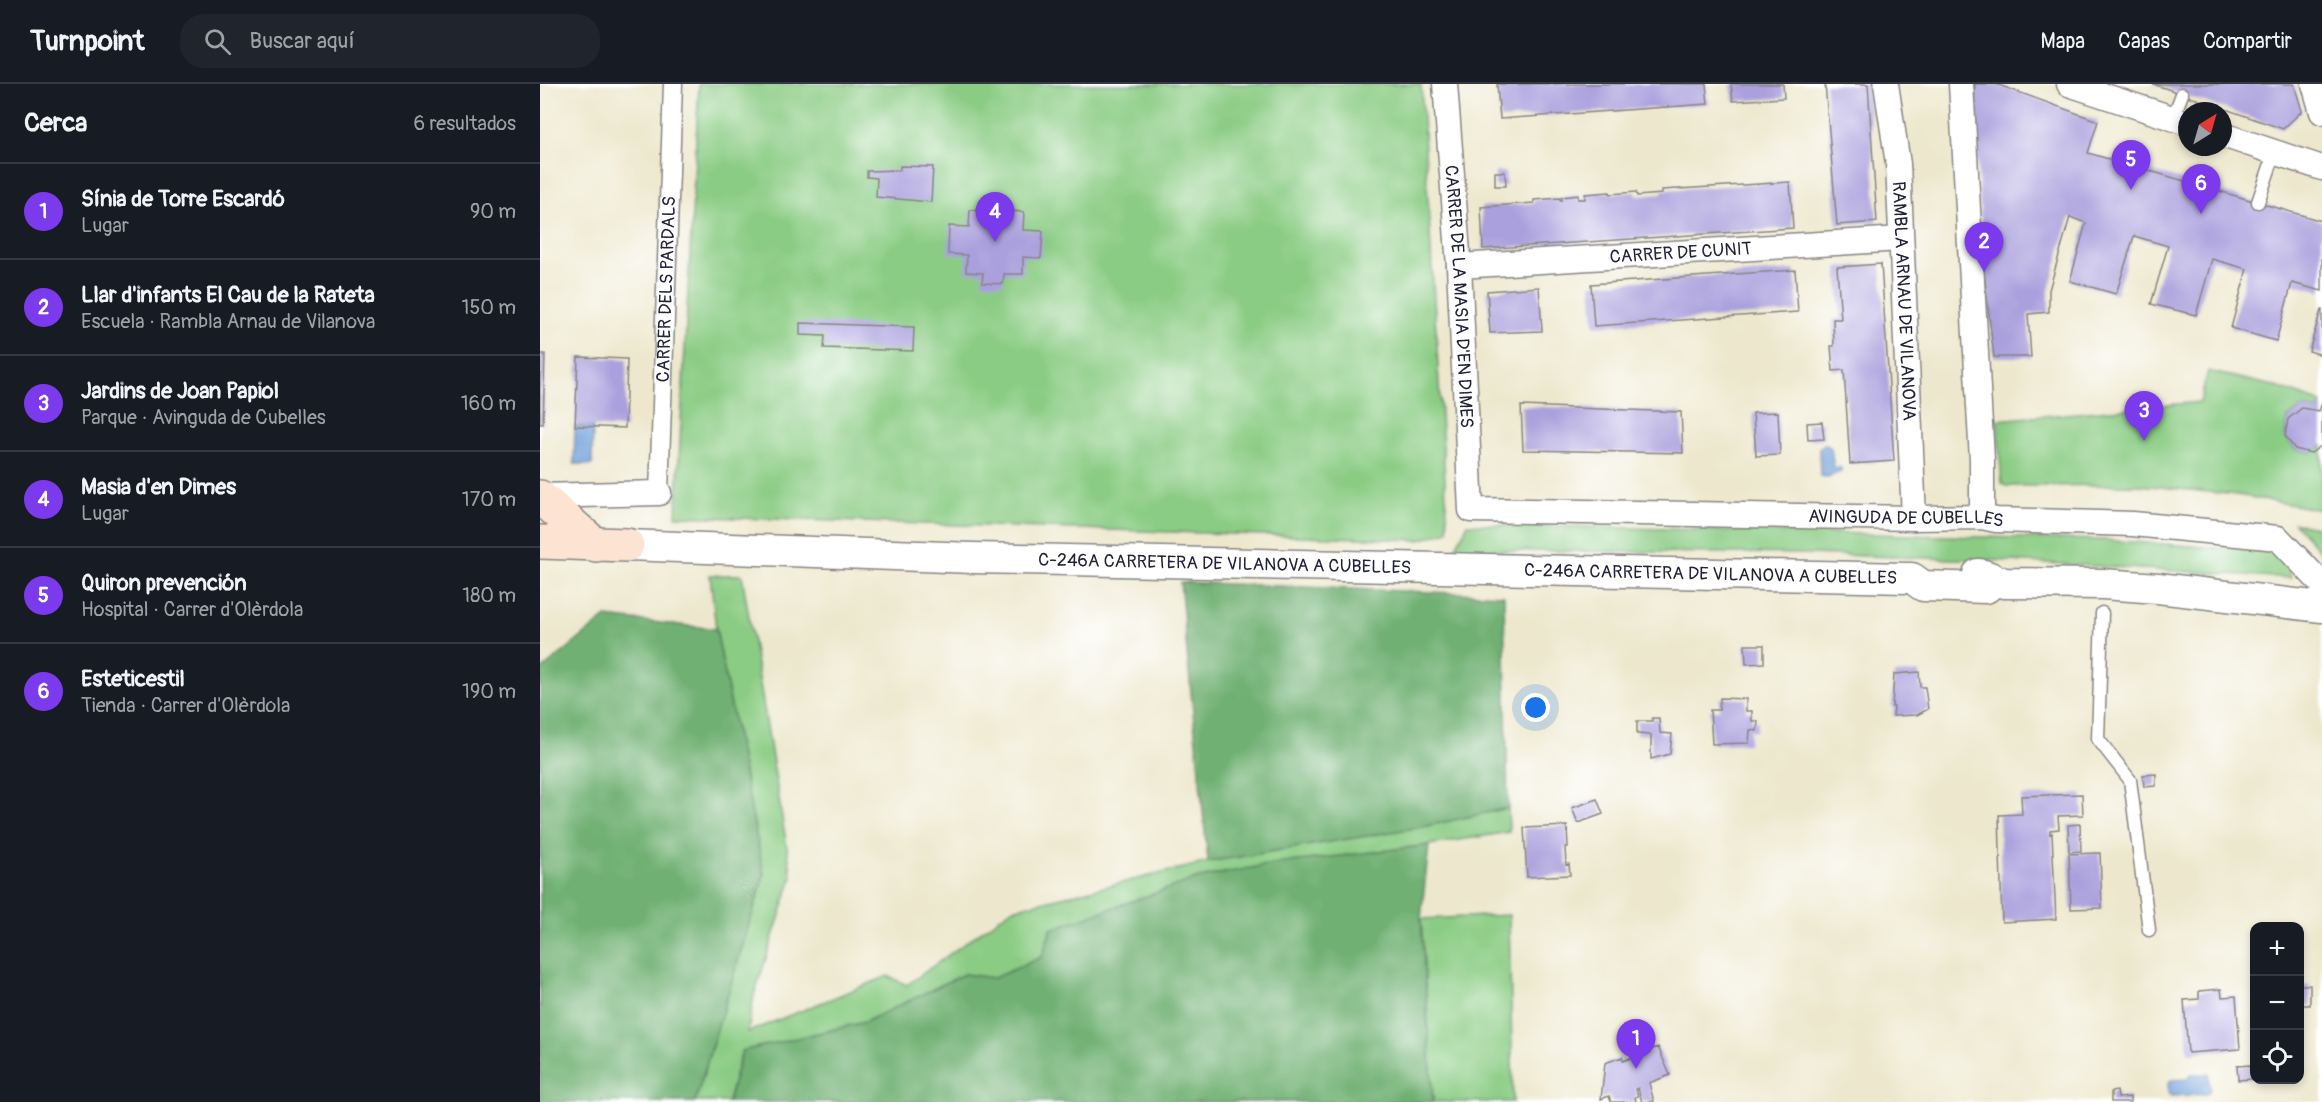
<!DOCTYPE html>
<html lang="es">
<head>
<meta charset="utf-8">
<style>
	:root { --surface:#171b24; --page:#20242c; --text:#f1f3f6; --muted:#9ea1a6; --line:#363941; --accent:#7c3aed }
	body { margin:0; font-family:Pangolin,sans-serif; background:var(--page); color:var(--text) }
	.controls { position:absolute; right:18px; bottom:18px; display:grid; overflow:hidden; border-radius:12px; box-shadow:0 3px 9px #0003 }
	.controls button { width:54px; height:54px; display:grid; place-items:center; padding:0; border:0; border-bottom:2px solid var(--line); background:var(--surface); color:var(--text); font:30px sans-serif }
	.compass { position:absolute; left:1638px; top:18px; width:54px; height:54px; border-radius:50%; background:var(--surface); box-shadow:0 3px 9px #0003; rotate:37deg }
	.you { position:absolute; left:996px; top:624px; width:21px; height:21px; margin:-15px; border:4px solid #fff; border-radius:50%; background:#1a73e8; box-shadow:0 0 0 9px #1a73e833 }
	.badge { display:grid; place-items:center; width:39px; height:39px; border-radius:50%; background:var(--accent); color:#fff; font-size:20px; font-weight:700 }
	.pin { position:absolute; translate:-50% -50px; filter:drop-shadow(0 2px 3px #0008) }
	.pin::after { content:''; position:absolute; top:32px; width:21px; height:18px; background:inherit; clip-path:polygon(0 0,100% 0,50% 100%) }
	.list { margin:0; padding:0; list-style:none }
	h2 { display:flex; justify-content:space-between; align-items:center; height:78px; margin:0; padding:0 24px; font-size:26px }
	h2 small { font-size:20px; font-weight:400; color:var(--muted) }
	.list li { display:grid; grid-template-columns:39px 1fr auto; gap:18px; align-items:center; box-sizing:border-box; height:96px; padding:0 24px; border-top:2px solid var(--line) }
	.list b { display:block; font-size:22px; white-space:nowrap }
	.list p { margin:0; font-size:20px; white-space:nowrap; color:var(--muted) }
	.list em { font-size:20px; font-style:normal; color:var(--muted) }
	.icon { flex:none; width:33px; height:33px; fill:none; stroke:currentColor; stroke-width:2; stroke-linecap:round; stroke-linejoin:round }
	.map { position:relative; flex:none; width:1782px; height:1018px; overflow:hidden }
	header { display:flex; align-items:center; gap:36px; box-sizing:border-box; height:84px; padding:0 30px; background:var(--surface); border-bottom:2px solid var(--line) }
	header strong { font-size:28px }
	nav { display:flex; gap:33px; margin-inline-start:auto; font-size:21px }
	.search { width:420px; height:54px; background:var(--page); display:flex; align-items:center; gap:15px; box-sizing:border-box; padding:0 21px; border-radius:24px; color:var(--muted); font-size:22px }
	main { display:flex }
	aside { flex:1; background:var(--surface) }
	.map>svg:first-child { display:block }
	.green { fill:#8bcc84; stroke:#567760; stroke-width:1.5 }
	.forest { fill:#70b072; stroke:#496956; stroke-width:1.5 }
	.water { fill:#6e9fd8; stroke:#48608a; stroke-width:1.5 }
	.building { fill:#aaa0dd }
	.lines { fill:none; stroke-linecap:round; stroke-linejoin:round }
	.service-casing { stroke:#888584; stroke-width:15 }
	.pedestrian-casing { stroke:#888584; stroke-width:21 }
	.minor-casing { stroke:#888584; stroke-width:27 }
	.tertiary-casing { stroke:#888584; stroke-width:33 }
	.secondary-casing { stroke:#888584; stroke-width:36 }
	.service { stroke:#fff; stroke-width:12 }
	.pedestrian { stroke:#fff; stroke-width:18 }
	.minor { stroke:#fff; stroke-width:24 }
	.tertiary { stroke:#fff; stroke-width:30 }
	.secondary { stroke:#fde3d1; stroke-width:33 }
	.labels { text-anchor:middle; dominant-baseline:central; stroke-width:4.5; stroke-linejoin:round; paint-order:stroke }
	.street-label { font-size:18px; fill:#22223b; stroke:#fff }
</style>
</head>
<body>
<header>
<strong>Turnpoint</strong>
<div class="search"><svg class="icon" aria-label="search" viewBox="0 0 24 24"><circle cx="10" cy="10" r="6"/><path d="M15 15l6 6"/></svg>Buscar aquí</div>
<nav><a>Mapa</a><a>Capas</a><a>Compartir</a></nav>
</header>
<main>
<aside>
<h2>Cerca<small>6 resultados</small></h2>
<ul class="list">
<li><span class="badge">1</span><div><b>Sínia de Torre Escardó</b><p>Lugar</p></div><em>90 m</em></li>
<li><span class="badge">2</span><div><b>Llar d'infants El Cau de la Rateta</b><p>Escuela · Rambla Arnau de Vilanova</p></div><em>150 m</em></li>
<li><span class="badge">3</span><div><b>Jardins de Joan Papiol</b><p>Parque · Avinguda de Cubelles</p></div><em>160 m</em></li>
<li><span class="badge">4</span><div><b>Masia d'en Dimes</b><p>Lugar</p></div><em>170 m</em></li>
<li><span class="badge">5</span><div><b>Quiron prevención</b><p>Hospital · Carrer d'Olèrdola</p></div><em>180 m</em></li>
<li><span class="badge">6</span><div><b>Esteticestil</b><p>Tienda · Carrer d'Olèrdola</p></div><em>190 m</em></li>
</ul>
</aside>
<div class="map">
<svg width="1782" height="1018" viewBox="0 0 1782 1018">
	<rect width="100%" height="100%" fill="#fff"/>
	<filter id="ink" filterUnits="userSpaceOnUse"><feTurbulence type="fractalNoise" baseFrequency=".0167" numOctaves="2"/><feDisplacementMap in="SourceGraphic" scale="12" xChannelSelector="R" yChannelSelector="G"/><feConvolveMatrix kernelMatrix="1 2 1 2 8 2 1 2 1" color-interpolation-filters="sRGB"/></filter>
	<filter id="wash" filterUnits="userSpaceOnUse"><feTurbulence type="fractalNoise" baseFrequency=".008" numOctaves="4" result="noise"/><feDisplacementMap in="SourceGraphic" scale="24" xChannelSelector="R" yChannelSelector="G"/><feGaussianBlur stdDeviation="1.35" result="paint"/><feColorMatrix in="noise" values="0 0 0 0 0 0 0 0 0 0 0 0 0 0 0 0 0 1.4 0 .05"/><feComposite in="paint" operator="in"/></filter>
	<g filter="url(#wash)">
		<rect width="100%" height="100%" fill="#ede8cd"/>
		<path class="green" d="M159 0H881L908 447 880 456 136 432Z
			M1668 287 1734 302 1782 319 1779 327 1762 324 1748 334 1745 352 1755 365 1771 369 1782 361V426L1698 411 1600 401 1466 402 1462 400 1457 336 1660 318Z
			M1754 439 1782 444V469Z
			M928 440 1564 456 1737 468 1748 481 1751 494 1470 477 1270 470 914 466Z
			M170 491H202L252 794 214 911 208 948 348 892 367 901 472 825 668 778 887 742 968 724 969 748 889 761 727 781 659 794 511 845 502 873 454 894 424 890 325 938 202 967 188 1018H155L224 791 176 545Z
			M969 831 973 1018H893L881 835Z"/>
		<path class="forest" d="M640 498 964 511 968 724 887 742 668 778Z
			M66 533 176 545 224 791 155 1018H0V587Z
			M889 761 881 835 893 1018H188L202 967 325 938 424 890 454 894 502 873 511 845 659 794 727 781Z"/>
		<path class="water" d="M35 342 53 343 52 381 34 380Z
			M1284 360 1291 364 1294 384H1301V388L1288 393 1280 392 1279 365Z
			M1651 990H1669L1670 1006 1666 1010 1632 1012 1628 1009V1000L1631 996 1647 995Z"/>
		<g id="blocks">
			<path class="building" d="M957 0H1166L1168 20 960 35Z
				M1191 0H1243L1244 14 1193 17Z
				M1285 0H1328L1337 138 1297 141Z
				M1435 0H1456L1558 37 1548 69 1782 137V207L1752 199 1736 257 1691 244 1707 185 1672 175 1656 231 1611 220 1628 162 1594 152 1576 210 1530 197 1546 139 1530 133 1509 206V228L1488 230 1491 273H1454L1444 188 1434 30Z
				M1613 0H1754L1762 27 1743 45Z
				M360 82 393 83 391 118 336 113 337 94 327 93V87L360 86Z
				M955 88H965L966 102H955Z
				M1250 98 1253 144 943 165 941 123 994 119V116L1020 114V116H1022V113L1038 111V115H1045V110L1070 108V110L1096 108 1097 112 1122 110V106Z
				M447 116 469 118 468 127 484 128 483 146 503 147 501 174 483 173V190H464L463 200 442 199 443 189 426 188 427 171 408 170 409 142 429 143 430 126 447 127Z
				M1341 180 1354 377 1310 380 1304 286 1293 287 1291 262H1294L1293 235H1301L1297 183Z
				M1255 186 1258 228 1054 242 1051 200Z
				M999 203 1002 247 950 249 947 207Z
				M1781 226H1782V271L1769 267Z
				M260 239 374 243 373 267 284 264 285 252 260 251Z
				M0 270H5L3 340H0Z
				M38 273 87 275 85 344 35 342Z
				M1782 319V361L1771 369 1755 365 1745 352 1748 335 1762 324 1779 327Z
				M981 322 1141 328 1143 369 983 366Z
				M1238 328 1240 371 1216 372 1213 329Z
				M1282 338 1284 355 1268 356 1267 339Z
				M1205 561H1224V579L1206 580Z
				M1379 588 1380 603H1385L1388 625 1377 631 1353 632 1354 623H1352L1354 590Z
				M1180 614 1206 615V627H1212V637H1218L1217 647 1210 646 1209 659 1172 660 1170 626H1179Z
				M1112 634H1119L1120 649 1132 650 1130 670 1111 675V651L1097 650V637H1112Z
				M1616 690V702L1604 703 1603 691Z
				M1542 710 1543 731 1518 732 1519 745 1510 746V750L1512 749 1516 835 1462 838 1459 731 1482 730 1481 712Z
				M1057 715 1063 730 1038 739 1032 724Z
				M1540 740 1541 767 1529 768 1528 741Z
				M1027 742 1028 763H1025L1026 781 1029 780 1030 791 987 793 984 744Z
				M1560 769 1562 824 1531 825 1529 770Z
				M1760 901H1770V921H1760Z
				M1681 905 1682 913 1696 912 1700 965 1648 969 1644 916 1659 915V907Z
				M1118 963 1130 991 1109 999 1114 1018H1102L1098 1004 1096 1005 1098 1012 1095 1013 1096 1018H1071L1069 1012 1061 1015 1065 979 1082 973 1083 977Z
				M1710 981 1712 995 1698 996 1697 982Z
				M1577 1007 1578 1014 1590 1013V1018H1571V1008Z"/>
		</g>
	</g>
	<g filter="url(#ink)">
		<use href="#blocks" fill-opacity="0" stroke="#888584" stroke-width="1.5"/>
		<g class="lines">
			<g class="service-casing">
				<path id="service" d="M1633 34 1642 10
					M1718 118 1735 68
					M1562 529 1558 655 1590 696 1609 846"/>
			</g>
			<g class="pedestrian-casing">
				<g id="pedestrian">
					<path id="s1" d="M119 409 133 0"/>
				</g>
			</g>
			<g class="minor-casing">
				<g id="minor">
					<path id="s2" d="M905 0 919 182 931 426 1374 434 1442 433 1456 436 1593 440 1738 454 1782 500"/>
					<path id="s3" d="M1346 0 1358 80 1374 434"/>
					<path d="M1421 0 1442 376V433"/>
					<path d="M1529 0 1647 39"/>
					<path d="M1774 0 1782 28"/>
					<path d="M1683 51 1782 84"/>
					<path id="s4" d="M919 182 1361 155"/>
					<path d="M0 412 119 409"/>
				</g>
			</g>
			<g class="tertiary-casing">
				<g id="tertiary">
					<path id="s5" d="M87 461 433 474 1367 494H1372L1383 502 1446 504 1455 497"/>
					<path d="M1438 490C1447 490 1455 497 1465 499L1563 500 1618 504 1782 523"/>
				</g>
			</g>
			<g class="secondary-casing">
				<path id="secondary" d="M0 413 56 461
					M0 458 87 461"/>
			</g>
			<use href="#service" class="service"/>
			<use href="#pedestrian" class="pedestrian"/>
			<use href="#minor" class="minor"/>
			<use href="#tertiary" class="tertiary"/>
			<use href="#secondary" class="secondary"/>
		</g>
	</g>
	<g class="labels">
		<g class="street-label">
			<text stroke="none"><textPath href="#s4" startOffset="222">CARRER DE CUNIT</textPath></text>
			<text stroke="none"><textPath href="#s1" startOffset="204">CARRER DELS PARDALS</textPath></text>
			<text stroke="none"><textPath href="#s2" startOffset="213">CARRER DE LA MASIA D'EN DIMES</textPath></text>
			<text stroke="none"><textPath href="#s3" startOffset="218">RAMBLA ARNAU DE VILANOVA</textPath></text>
			<text stroke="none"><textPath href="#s2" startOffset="862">AVINGUDA DE CUBELLES</textPath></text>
			<text stroke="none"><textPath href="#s5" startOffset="598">C-246A CARRETERA DE VILANOVA A CUBELLES</textPath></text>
			<text stroke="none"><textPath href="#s5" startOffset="1084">C-246A CARRETERA DE VILANOVA A CUBELLES</textPath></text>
		</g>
	</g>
</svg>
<div class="controls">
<button>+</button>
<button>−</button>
<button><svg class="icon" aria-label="locate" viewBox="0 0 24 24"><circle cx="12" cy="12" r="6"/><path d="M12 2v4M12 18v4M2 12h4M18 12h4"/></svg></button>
</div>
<svg class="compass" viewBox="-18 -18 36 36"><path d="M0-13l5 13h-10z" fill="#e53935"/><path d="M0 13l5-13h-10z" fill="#9ea1a6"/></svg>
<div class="you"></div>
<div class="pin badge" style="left:1096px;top:985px">1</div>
<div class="pin badge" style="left:1444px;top:188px">2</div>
<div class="pin badge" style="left:1604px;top:357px">3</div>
<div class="pin badge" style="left:455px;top:158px">4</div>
<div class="pin badge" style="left:1591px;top:106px">5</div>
<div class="pin badge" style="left:1661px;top:130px">6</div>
</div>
</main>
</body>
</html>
